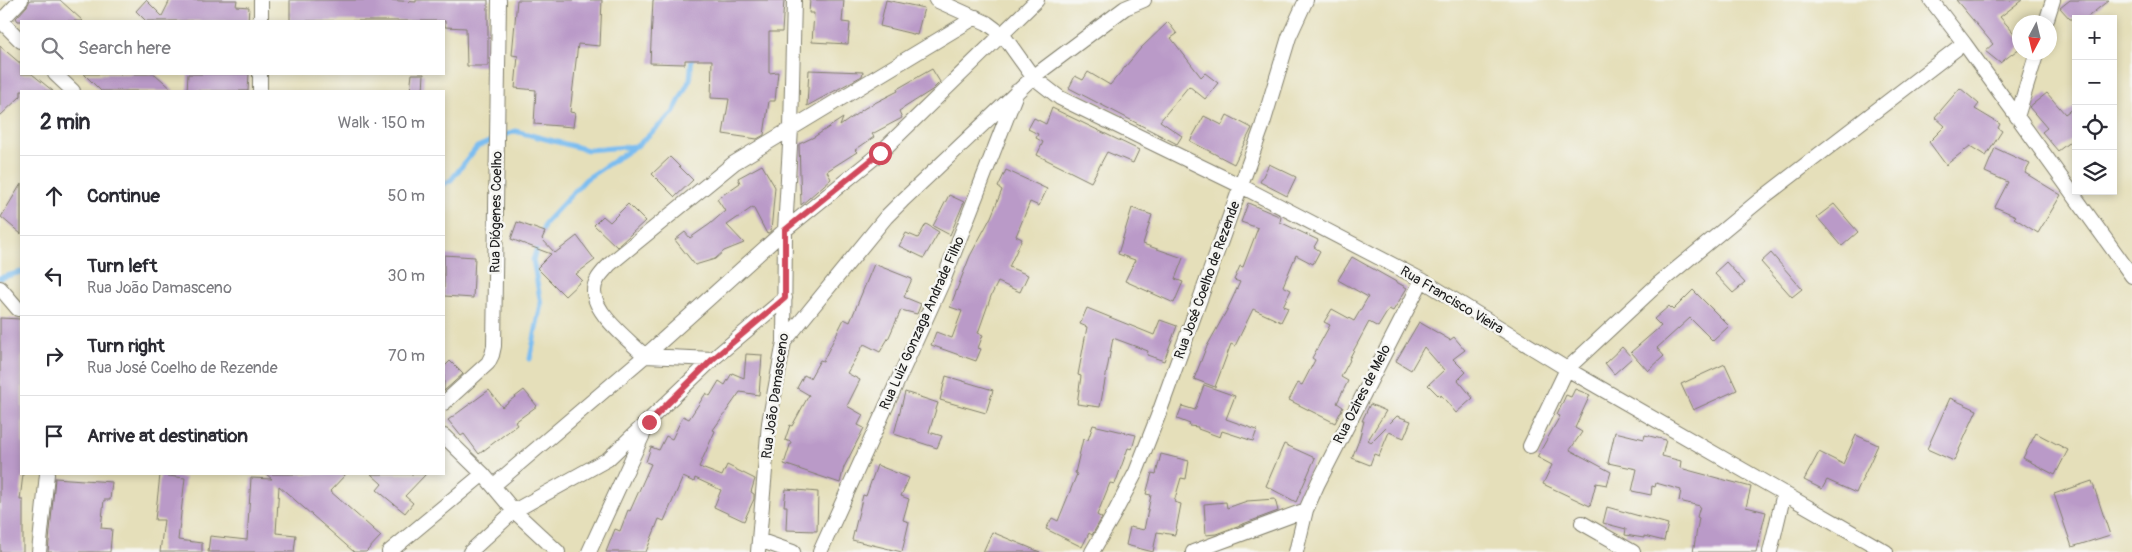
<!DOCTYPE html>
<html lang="en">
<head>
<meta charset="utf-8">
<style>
	:root { --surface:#fff; --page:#f2f2f3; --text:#2b2b33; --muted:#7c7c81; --line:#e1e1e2 }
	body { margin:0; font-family:Pangolin,sans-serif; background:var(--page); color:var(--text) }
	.controls { position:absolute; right:15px; top:15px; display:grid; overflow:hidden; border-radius:0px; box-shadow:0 2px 8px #0003 }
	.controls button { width:45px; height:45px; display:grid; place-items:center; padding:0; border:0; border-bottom:1px solid var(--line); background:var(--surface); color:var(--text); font:25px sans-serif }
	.compass { position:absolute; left:2012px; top:15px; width:45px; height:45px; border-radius:50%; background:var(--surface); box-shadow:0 2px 8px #0003; rotate:187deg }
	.stop { position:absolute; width:15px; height:15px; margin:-11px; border:4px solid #d1495b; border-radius:50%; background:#fff }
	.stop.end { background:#d1495b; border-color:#fff; box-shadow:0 1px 5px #0008 }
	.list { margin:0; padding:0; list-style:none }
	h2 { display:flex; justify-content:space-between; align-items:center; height:65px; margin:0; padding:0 20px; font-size:21px }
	h2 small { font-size:16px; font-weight:400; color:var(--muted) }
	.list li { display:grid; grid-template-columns:32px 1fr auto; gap:15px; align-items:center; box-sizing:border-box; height:80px; padding:0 20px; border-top:1px solid var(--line) }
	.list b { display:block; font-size:19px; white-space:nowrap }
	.list p { margin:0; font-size:16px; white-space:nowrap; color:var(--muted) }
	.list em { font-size:16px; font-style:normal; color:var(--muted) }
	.icon { flex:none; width:28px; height:28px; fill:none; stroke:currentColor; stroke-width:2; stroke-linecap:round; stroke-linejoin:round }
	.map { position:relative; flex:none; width:2132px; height:552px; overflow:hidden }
	.search { position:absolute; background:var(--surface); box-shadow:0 2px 8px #0003; left:20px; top:20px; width:425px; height:55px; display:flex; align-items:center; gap:12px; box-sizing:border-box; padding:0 18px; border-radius:0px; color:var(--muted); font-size:19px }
	.panel { position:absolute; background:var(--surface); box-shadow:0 2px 8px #0003; left:20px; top:90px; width:425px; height:385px; border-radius:0px }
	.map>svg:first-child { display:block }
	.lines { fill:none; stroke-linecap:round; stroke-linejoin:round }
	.stream { stroke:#7bbdf0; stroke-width:5 }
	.building { fill:#ba9ac8 }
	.minor-casing { stroke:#807e6b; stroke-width:16 }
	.minor { stroke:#fff; stroke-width:14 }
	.route { stroke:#d1495b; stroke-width:6 }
	.labels { text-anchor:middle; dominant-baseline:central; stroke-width:5; stroke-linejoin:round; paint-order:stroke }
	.street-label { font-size:14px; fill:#1c1c1c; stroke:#f6f6f2 }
</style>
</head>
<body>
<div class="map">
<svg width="2132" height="552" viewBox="0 0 2132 552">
	<rect width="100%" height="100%" fill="#f6f6f2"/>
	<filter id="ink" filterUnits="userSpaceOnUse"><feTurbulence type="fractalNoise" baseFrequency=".02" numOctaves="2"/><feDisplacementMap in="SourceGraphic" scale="10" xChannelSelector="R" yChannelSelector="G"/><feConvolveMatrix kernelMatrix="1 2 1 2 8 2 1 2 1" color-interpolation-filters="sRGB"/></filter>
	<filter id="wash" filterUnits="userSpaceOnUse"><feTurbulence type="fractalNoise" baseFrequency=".0096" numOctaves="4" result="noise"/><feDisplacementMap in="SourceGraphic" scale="20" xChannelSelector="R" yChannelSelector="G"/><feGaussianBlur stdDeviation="1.12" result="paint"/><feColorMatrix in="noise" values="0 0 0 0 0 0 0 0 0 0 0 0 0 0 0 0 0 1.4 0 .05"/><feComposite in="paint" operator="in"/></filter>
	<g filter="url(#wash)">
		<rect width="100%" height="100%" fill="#e5dfba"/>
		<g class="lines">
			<path class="stream" d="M444 184 451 180 477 147 515 131 588 150 637 146 673 113 690 79 692 54
				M0 278 21 272
				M530 359 541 304 533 260 545 223 586 179 636 146"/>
		</g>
		<g id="blocks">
			<path class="building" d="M30 0H60L83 21H18L16 18 27 6Z
				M146 0 162 16 170 0H237L236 6 249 7 248 21H146L136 11Z
				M290 0H387L416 2V0H488V66H467L466 28 445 27V21H290Z
				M517 0H602L600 46 578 44 570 112 575 113 573 127 534 124 536 90 515 88 518 56 512 55Z
				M653 0H784L782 32H769V73L778 72 775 101H769L764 135 757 139 723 134 729 99 711 98 712 60H685V64L650 63Z
				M810 0H844L842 22 850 23 848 44 812 42 814 13H809Z
				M886 0 924 8 917 35 880 26Z
				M1956 0H2022L2000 17 2020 40V48L2000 63 1985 51 1993 44Z
				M2070 0H2109L2085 19H2070L2060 8Z
				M1168 22 1177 34 1171 38 1201 77 1205 73 1218 83 1205 99 1189 86 1160 121 1182 136 1177 144 1069 88 1075 76 1083 80 1088 72 1110 85 1141 48Z
				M0 46 21 64V74H32L53 91H21V96L0 116Z
				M932 69 940 82 932 90 899 111 902 118 872 134 874 137 855 150 857 152 827 171 831 179 801 205 799 144 814 137 843 118 840 126 865 108 898 91 897 89Z
				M809 70 863 72 862 76 807 106Z
				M84 74H155L174 91H101Z
				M188 74H249L248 91H187Z
				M412 74H424L423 91H410Z
				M1960 88 1979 104 1975 109 2000 124 1998 128 2002 131 1986 156 1970 146 1946 165 1929 142 1945 126 1935 117Z
				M2047 93 2065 114 2076 106V137L2058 151 2042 132 2047 128 2029 107Z
				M1052 108 1139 150 1133 163 1107 152 1091 182 1037 155 1043 142 1036 138 1038 134 1028 129 1034 118 1046 124Z
				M1227 115 1252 128 1234 164 1190 141 1204 116 1222 125Z
				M1995 148 2030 164 2025 173 2061 195 2038 233 2014 218 2016 216 1995 207 2008 182 1985 172Z
				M670 157 693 180 675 197 652 174Z
				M1269 164 1296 177 1287 196 1260 182Z
				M762 165 775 187 771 231 767 234 753 207 727 225 744 243 724 251 715 259 695 265 675 240 685 232 690 238 710 224 725 211 717 199 740 183 738 178Z
				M1006 170 1047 189 1039 206 1030 202 1016 236 1022 239 1009 267 1028 275 1020 292 998 282 991 296 978 333 983 335 978 348 981 349 976 361 931 345 936 332 952 338 962 311 950 307 970 256 991 217 1002 190 998 187Z
				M21 184V234L1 217Z
				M949 195 964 202 950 235 933 226Z
				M1248 203 1281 217 1280 222 1318 240 1314 247 1320 251 1313 264 1296 255 1283 286 1291 290 1283 306 1288 308 1281 322 1253 309 1235 346 1231 344 1215 387 1194 379 1206 348 1227 310 1240 282 1234 280 1240 266 1243 267 1258 228 1241 222Z
				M628 204 645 221 617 247 594 225 603 216 610 222Z
				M1834 204 1858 232 1842 246 1817 217Z
				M1132 208 1152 215 1143 244 1183 258 1175 279 1183 282 1174 303 1125 281 1135 260 1118 254Z
				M517 222 545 232 542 239 555 253 577 236 595 260 576 274 582 280 565 296 537 268 551 254 511 239Z
				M926 224 939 232 924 258 899 246 906 233 918 238Z
				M1771 253 1802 289 1792 297 1761 262Z
				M444 255 475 257 473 298 444 296Z
				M1352 257 1407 288 1393 311 1389 309 1378 327 1369 322 1349 359 1350 360 1341 377 1348 381 1337 403 1343 407 1335 423 1289 400 1298 383 1302 385 1315 360 1312 358 1330 325 1324 322 1332 309 1354 321 1368 297 1338 280Z
				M1726 262 1745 283 1733 293 1714 273Z
				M874 264 912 279 904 297 921 304 917 314 901 310 889 337 880 352 864 344 847 373 860 380 847 406 863 415 858 425 864 428 844 467 840 483 784 464 791 442 785 440 790 425 792 426 809 395 797 388 804 375 810 378 820 360 823 361 844 319 850 322Z
				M1693 290 1729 326 1713 341 1690 318 1657 348 1664 356 1648 371 1631 352 1661 326 1654 319 1669 306 1673 310Z
				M1087 308 1154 335 1160 320 1177 326 1164 361 1147 355 1148 351 1113 338 1100 407 1077 404 1081 376 1078 375 1087 327 1080 324Z
				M0 318 21 319 23 474 20 500H23V552H0Z
				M1419 322 1450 340 1454 337 1465 350 1453 359 1466 372 1458 380 1473 398 1456 413 1441 395 1440 397 1428 385 1444 370 1424 347 1411 370 1396 361Z
				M1622 347 1632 358 1614 374 1605 363Z
				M746 354 762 355 759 395 740 392 713 430 715 431 699 467 722 476 727 465 755 479 751 492 754 494V499L744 521 714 507 721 490 695 478 694 482 683 477 664 521 659 519 646 552H606L615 529 620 531 628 510 630 511 651 464 646 462 651 447 659 450 666 436 672 439 683 416 689 419 706 393 710 396 719 381 725 385 732 373 744 378Z
				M450 361 463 374 444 391V367Z
				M1725 364 1737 390 1693 410 1681 384Z
				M946 376 993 390 986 413 940 400Z
				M1204 385 1235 396 1226 419 1257 430 1253 441 1222 431 1220 437 1198 429V427L1189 426 1190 424 1177 419 1182 406 1195 410Z
				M1575 389 1590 395 1575 428 1582 432 1570 450 1611 472 1607 485 1596 483 1590 506 1543 484 1552 465 1537 457 1560 416 1557 415 1566 395 1571 397Z
				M489 390 502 407 524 390 537 406 515 422 517 425 479 454 464 434 461 436 448 420Z
				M905 392 938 403 929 432 942 436 937 448 894 434Z
				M1950 398 1977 410 1954 461 1927 449Z
				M1370 404 1386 411 1368 440 1371 442 1397 416 1411 421 1404 438 1389 432 1379 456 1374 454 1370 465 1352 458 1359 440 1364 421H1362Z
				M1093 425 1136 435 1132 449 1128 448 1115 484 1110 483 1097 515 1102 518 1092 535 1089 533 1082 547 1046 529 1052 518 1058 521 1077 474 1075 473 1083 439 1088 440Z
				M1615 432 1644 439 1645 435 1666 440 1662 456 1681 461 1680 468 1751 487 1746 507 1766 512 1756 552H1693L1699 518 1697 517 1700 506 1679 501 1681 490 1656 483 1655 487 1652 486 1651 495 1632 491 1637 469 1608 463Z
				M2036 433 2068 450 2055 475 2023 458Z
				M1856 435 1878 445 1856 493 1827 480 1822 489 1804 480 1819 452 1843 464Z
				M1284 444 1315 458 1296 502 1266 486Z
				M1161 454 1189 461 1186 479 1181 478 1174 502 1181 504 1175 535 1157 532 1153 552 1126 545 1130 527 1144 530 1151 495 1146 494 1152 473 1156 474Z
				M877 465 909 478 901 496 909 499 903 520 909 522 902 552 852 540 863 495 866 496Z
				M266 474H346L330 491 381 536 366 552H354L279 486 276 533 296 535 294 552H208L210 536 247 540 251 478 272 479Z
				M371 474H426L405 496 413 503 405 513 377 490 382 484Z
				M160 475 185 478 178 540 202 543V552H160L164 520H155Z
				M55 478 112 482 110 500H104L101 528 112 529 110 552H48Z
				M2092 481 2110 535 2072 547 2054 494Z
				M786 489 818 492 817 531 786 530 787 506H784Z
				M1275 499 1278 511 1216 534 1206 535 1204 504 1226 502 1227 508 1247 501Z
				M1607 507 1668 524 1664 541 1644 536V538L1625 535 1626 529 1603 523Z
				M992 532 1040 552H983Z"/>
		</g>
	</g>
	<g filter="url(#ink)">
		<use href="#blocks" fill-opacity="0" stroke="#807e6b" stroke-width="1"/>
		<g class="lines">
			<g class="minor-casing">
				<path id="minor" d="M936 0 987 23 1003 35 1033 77 1060 98 1241 186 1422 280 1567 369 1886 552
					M1931 0 1964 43 2132 276
					M0 20 21 41
					M261 21V0
					M0 22 21 0
					M2046 22 2053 0
					M55 74 73 91
					M260 91V74
					M2017 117 2037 52
					M0 288 18 309
					M784 342 886 217 902 201 1033 77 1125 8 1144 0
					M713 359 645 356C630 341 594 314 594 291 594 280 603 272 610 264L734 163 976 17
					M444 403 488 363 492 355 494 346 499 0
					M444 436 483 474 514 511 558 552
					M1530 446 1567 369 1657 285 1761 199 1964 43
					M493 486 645 356 785 230 880 153 1037 0
					M1582 523 1633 552
					M759 540 793 552
					M39 552 47 474
					M389 552 483 474
					M470 552 514 511 608 459 713 359 785 298
					M589 552 646 428
					M758 552 769 423 784 342 785 230 791 128 794 0
					M820 552 943 281 1017 91
					M1092 552 1114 514 1136 472 1158 416 1262 127 1289 37 1306 0
					M1193 552 1306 510
					M1296 552 1306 510 1318 483 1422 280
					M1770 552 1784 493"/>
			</g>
			<use href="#minor" class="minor"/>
		</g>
	</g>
	<g class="lines" filter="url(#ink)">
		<path class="route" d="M649 422 713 359 785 298V230L880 153"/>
	</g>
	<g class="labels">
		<g class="street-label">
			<text transform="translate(496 212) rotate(-89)">Rua Diógenes Coelho</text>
			<text transform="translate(1207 280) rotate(-70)">Rua José Coelho de Rezende</text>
			<text transform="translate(1452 300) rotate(31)">Rua Francisco Vieira</text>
			<text transform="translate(922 323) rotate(-66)">Rua Luiz Gonzaga Andrade Filho</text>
			<text transform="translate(1362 394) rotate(-63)">Rua Ozires de Melo</text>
			<text transform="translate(775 396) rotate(-82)">Rua João Damasceno</text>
		</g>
	</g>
</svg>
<div class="controls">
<button>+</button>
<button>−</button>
<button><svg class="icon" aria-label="locate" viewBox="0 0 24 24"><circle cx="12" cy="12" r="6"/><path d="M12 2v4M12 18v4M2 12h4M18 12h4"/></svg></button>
<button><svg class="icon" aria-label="layers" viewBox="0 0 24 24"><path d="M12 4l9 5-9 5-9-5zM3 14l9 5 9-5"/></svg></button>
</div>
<svg class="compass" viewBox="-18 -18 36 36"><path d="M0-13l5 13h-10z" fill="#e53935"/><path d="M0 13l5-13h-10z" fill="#7c7c81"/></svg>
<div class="stop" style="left:880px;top:153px"></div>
<div class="stop end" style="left:649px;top:422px"></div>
<div class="search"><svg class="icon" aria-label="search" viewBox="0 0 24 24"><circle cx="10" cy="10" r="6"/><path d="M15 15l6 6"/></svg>Search here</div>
<section class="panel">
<h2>2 min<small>Walk · 150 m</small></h2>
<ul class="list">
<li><svg class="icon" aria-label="ahead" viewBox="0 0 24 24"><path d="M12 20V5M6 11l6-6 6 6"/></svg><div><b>Continue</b></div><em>50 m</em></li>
<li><svg class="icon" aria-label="left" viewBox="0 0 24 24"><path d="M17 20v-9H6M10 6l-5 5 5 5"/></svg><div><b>Turn left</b><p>Rua João Damasceno</p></div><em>30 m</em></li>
<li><svg class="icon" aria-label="right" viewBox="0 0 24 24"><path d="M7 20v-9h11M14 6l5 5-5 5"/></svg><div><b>Turn right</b><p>Rua José Coelho de Rezende</p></div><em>70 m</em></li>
<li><svg class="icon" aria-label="arrive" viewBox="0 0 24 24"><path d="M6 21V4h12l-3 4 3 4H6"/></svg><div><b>Arrive at destination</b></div></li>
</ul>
</section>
</div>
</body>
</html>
